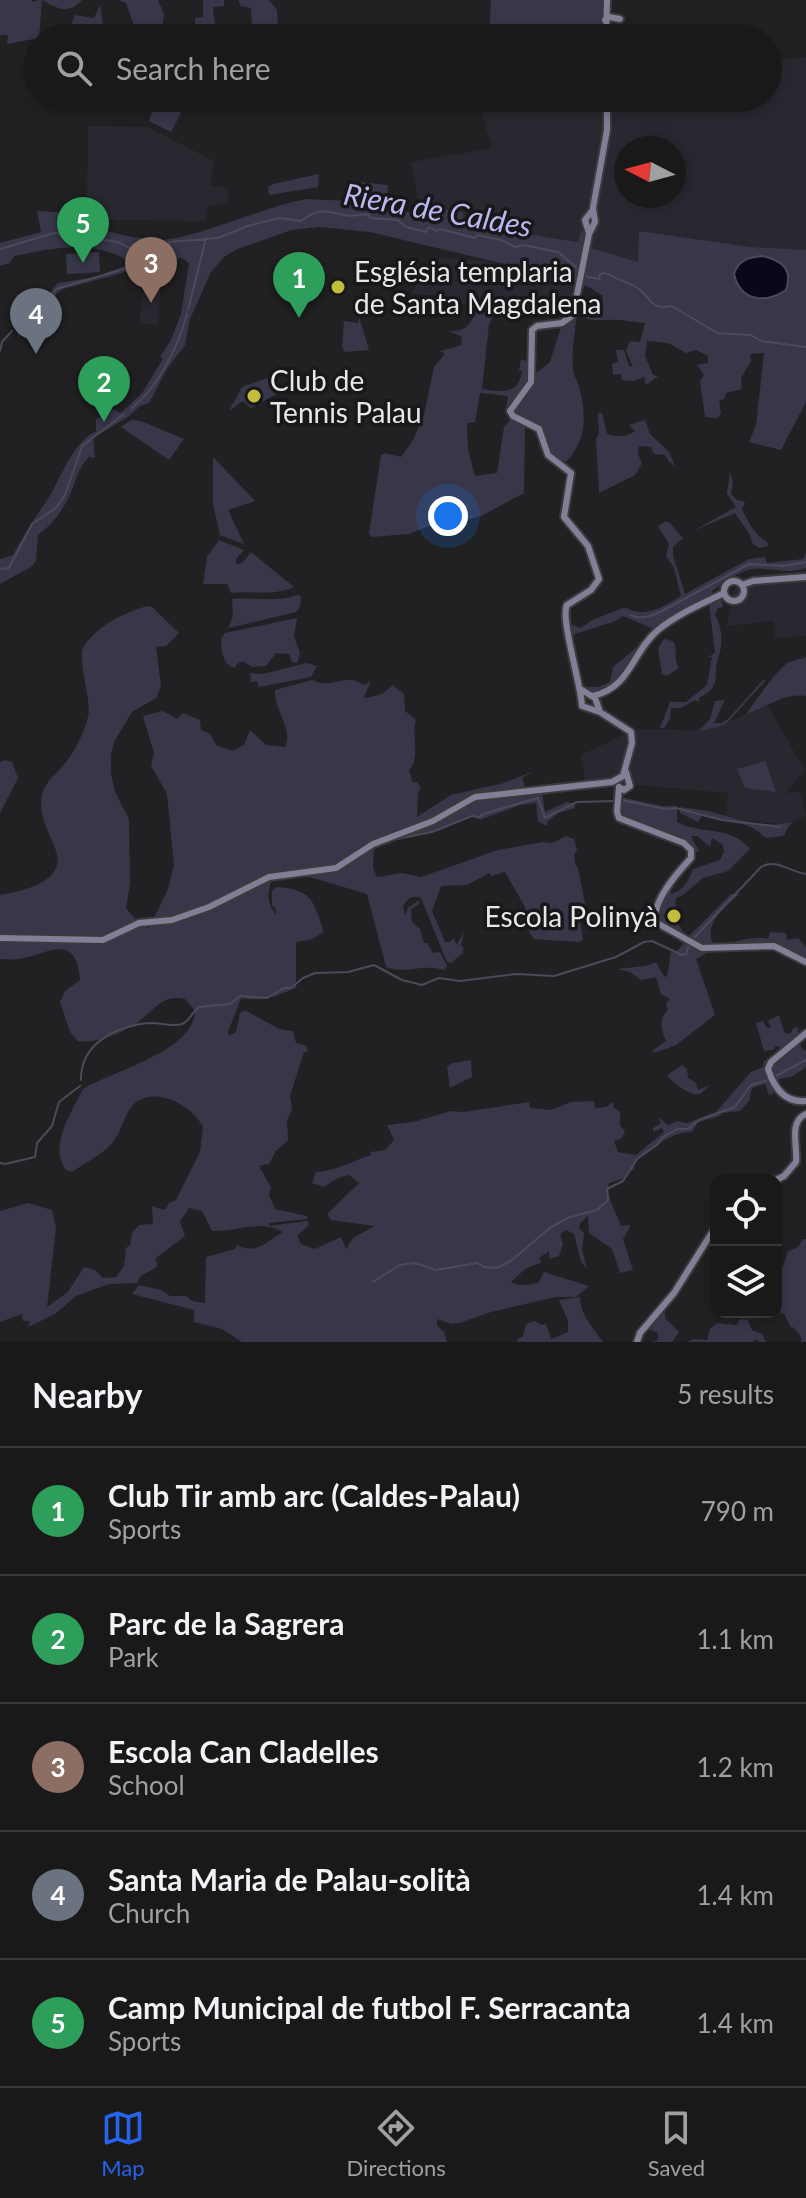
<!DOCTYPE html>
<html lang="en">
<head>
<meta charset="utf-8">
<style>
	:root { --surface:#19191a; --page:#262627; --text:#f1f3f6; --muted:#9fa0a2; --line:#373839; --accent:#2563eb }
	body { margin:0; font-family:Lato,sans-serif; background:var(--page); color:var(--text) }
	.controls { position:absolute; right:24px; bottom:24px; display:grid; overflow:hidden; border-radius:16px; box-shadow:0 4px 12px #0003 }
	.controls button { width:72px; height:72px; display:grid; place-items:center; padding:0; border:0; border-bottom:2px solid var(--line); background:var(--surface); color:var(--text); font:40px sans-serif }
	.compass { position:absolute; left:614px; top:136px; width:72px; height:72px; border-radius:50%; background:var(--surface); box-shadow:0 4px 12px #0003; rotate:276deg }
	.you { position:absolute; left:448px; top:516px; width:28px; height:28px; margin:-20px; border:6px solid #fff; border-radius:50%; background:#1a73e8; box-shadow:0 0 0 12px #1a73e833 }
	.badge { display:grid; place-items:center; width:52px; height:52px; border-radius:50%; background:var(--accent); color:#fff; font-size:26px; font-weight:700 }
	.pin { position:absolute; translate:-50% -66px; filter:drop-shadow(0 2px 4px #0008) }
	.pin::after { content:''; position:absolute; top:42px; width:28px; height:24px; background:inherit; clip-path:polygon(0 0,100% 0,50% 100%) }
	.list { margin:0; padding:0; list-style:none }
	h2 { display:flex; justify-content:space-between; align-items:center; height:104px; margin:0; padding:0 32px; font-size:34px }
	h2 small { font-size:26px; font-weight:400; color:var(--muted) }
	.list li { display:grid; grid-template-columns:52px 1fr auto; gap:24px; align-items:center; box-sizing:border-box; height:128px; padding:0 32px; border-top:2px solid var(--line) }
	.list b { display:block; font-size:30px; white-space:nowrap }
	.list p { margin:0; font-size:26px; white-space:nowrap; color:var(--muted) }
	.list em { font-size:26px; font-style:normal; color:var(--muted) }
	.icon { flex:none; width:44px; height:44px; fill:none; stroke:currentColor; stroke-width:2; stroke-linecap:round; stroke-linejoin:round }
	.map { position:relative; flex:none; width:806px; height:1342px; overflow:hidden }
	.search { position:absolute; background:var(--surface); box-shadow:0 4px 12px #0003; left:24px; right:24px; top:24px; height:88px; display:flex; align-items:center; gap:20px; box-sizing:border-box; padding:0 28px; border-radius:44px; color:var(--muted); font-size:30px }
	.sheet { height:744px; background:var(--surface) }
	nav { display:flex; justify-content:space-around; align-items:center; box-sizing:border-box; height:112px; border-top:2px solid var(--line); background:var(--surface); font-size:22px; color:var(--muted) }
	nav a { display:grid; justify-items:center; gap:4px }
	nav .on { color:var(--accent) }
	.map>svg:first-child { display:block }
	.built { fill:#292830; fill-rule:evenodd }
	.green { fill:#373749 }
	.water { fill:#0a071d; stroke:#4c4a5a; stroke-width:2 }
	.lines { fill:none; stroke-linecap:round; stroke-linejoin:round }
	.stream { stroke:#4c4a5a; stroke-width:2 }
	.secondary-casing { stroke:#3b3b3d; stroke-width:10 }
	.secondary { stroke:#807f95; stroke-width:6 }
	.poi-dot { fill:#c3bd3e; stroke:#18181a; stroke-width:3 }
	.labels { text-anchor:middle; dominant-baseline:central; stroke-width:7; stroke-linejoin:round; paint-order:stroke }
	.poi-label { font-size:28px; fill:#e7e7e9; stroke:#18181a; text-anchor:start }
	.water-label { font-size:30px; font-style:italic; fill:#bab8ef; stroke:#18181a }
</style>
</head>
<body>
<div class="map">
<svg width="806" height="1342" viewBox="0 0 806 1342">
	<rect width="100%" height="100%" fill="#212123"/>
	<path class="built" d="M806 57V250L751 247 639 231V262L590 248 592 233 579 242 501 230 462 220 463 212 438 207 430 216 416 214 419 204 411 162 489 149 492 143 484 123 480 98H768V61ZM626 148H674V196H626Z
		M88 126 147 127 214 161 210 185 229 189 228 202 207 207 206 221 95 220 87 214Z
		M441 257 486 261 542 273 572 283V297L567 312 529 308 514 310 492 306 468 307 442 296 411 294 426 267Z
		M144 282H161L158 325 139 324Z
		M806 571V636L775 638 774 621 727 626 733 591 743 580 750 576Z
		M767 704 805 771 785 793 800 792 806 816 781 824 726 818 728 793 624 784 614 779 585 781 581 755 636 729 693 730 721 726Z"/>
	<path class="green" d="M0 0H31L34 2 38 0H82C67 16 58 8 42 0L39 38 7 44 8 35H0Z
		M118 0H158L164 14 161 38H135L136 35 127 31 135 28 126 3Z
		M203 0H224V6L213 7C214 19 215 33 226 38L195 36V18L203 17Z
		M238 0H269L277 10 278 29 252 28 251 8 241 6Z
		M491 0H604L602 38H489Z
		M100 5 103 24 120 34 114 38 88 37 84 30 70 27 75 15 94 18Z
		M156 98H175V101L168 100 167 105 176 112 178 110 181 113 171 132 149 121Z
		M319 174 318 187 269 195 268 187 273 184Z
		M361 182 388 185 386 201 360 196Z
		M306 199 350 201 430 216 443 205 448 210 463 212V220L501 230 578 242 581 231 593 233 591 248 638 262 639 231 751 247 806 250V402L781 450 749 442 756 425 764 353 750 354 751 361 741 378 742 389 726 393 724 399 719 401 721 413 718 418 705 417 700 381 704 375 697 365 708 363V356L696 350 686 353 668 343 647 341 645 356 653 375 658 376 646 385 644 377 634 381 622 380 621 374 613 375 612 364 618 362 616 350H624L629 366 633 367 626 351 630 341 640 342 645 323C636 323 627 320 618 320 604 319 593 323 580 316L595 318 599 315 603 296 589 287 542 273 370 232 319 227 292 230 237 249 224 257 211 272 190 319 185 345 167 369 149 403 140 406 128 417 93 438 95 458 89 457C76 470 76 484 68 499 61 513 50 526 38 535L36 561 31 567 0 584V559L13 555C23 536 34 519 46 502 61 479 71 444 96 431V419L113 409 121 413 142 393 163 359 160 357 171 340 181 314 189 263 182 258 174 259 63 289 57 293 37 325 18 337 17 327C40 324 43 297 58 283L96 277 127 265 129 261C92 239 53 248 14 256L10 263 0 266V243L41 232 37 211 80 214C86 227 128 238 143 238V242C200 240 250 210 306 199Z
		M99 252 100 272 67 274 66 254Z
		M493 307 523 310 521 319 494 315 489 324 482 389C501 392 519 395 522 371L519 370 521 359 530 363C530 385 523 394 506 407L508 396 480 393 475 422 467 423 468 450 475 476 497 473 504 427 512 418 525 425 524 493 481 516 462 521 440 522 409 534 371 537 369 533 381 455 386 453 401 457 413 440 424 415 434 367 445 354 440 351 462 345 461 336 448 331C465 332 472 325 476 308Z
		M359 317 369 350 345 352 342 347 344 321 358 323Z
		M573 318 576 319C575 336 571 351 573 368 573 375 577 380 579 386 586 414 588 439 566 462L549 452 540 426 514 413 513 409 532 389 535 374 550 362 561 327Z
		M276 375 280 392 251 408 243 401 229 411 242 387Z
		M598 413H602L607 434C619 437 624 438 635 431L629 425 645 420 650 434 669 452 675 466 669 462 665 455 654 454 651 447 639 446 638 454 642 463 635 475 599 493 596 439 599 434Z
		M131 420 141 421 184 439 169 460 121 427Z
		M213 457 255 501 228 510 244 544 220 535 213 504Z
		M730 471 733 484 731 494 737 500 745 502 742 509C748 522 755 535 767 542L768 546 760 548 753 544 748 532 735 513 693 531 736 507 727 494Z
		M665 522H669L683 538 673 547V555L685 594 749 559 765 557 767 563 803 559 806 553V568C789 575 770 567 753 569 740 570 722 584 712 591V596L654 629 623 616 616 621 572 635 567 613 570 624 581 628C595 616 609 615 624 607 646 619 662 607 681 596L674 568 666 556 669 544 658 526Z
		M219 540 244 550 236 559V564L242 563 251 552 294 587C273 596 254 591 231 593L227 584H203L207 557Z
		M297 595 301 596 300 607 296 612 228 628 233 616 232 599C254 597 277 603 297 595Z
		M721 599 723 607 718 608 715 615C723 629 723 644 718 659 712 676 723 686 699 698V702L695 700 681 708H671L670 719 664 728H660L670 702H686L707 685 712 657H708L715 653 709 604Z
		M147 606 152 607 179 633 166 646 156 647 161 686 156 698 132 712 114 742 111 755V773L115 792 129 819 130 883 126 908 142 927 149 928 168 889 174 865 167 794 151 766 154 753 143 716 163 711 177 719 183 713 200 720 201 730 210 734 216 745 232 751 244 745 250 730 266 745 285 747C294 729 273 709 275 690L312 680C327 688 337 679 352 680 356 680 360 683 364 685L371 681 364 697 367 698 382 694 393 685 404 694 405 711 416 720C411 736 421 757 409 770L413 783 417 782 421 788 418 792 417 817 451 795 504 783 534 771 522 778 527 792 542 793 545 812 567 802 575 804V808L558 813 547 822V826L538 821 536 803 520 805 480 820 471 816 441 830 383 843 374 850 373 868 377 877 402 873 421 877 498 850 542 842 552 843 566 836 574 839 577 851 574 854 575 864 578 868 586 909 579 912 583 940 578 942 534 939C528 932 522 916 525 907L505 872 492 876 489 873 467 885 441 886 432 911 445 942H450L454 938 456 945 464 933 461 946 464 948 462 952 466 950 451 963 447 962 421 898C412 895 408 898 403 906L405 915 408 908 419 900V904L411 909 412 922 420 929 424 943H427L433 953 440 952 447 966 444 970C422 963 407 975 386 967L367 894 303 875 273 879C266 892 267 903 276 915V909L272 905V891L276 887C312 889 313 900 324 932L310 940 296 942V988C274 996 267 1002 241 998L228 1032 229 1036 236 1032 240 1013 245 1010 279 1029 293 1031 296 1043 306 1046 308 1052H304L290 1096 292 1110 287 1120 288 1140 276 1151 269 1164 259 1166 271 1187 269 1195 275 1209 307 1216V1219L269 1223V1226L307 1221 309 1225 297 1236 301 1244 315 1249 341 1237 346 1249 353 1238 375 1226 331 1220 327 1214 359 1183 349 1175 338 1178 324 1187 312 1183 316 1172C337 1171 352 1161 371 1155V1152L385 1150 394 1140 387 1125 413 1122 451 1111 463 1112 529 1102 530 1108 551 1110 571 1102 594 1101 595 1108 606 1107 613 1102 614 1108 620 1112V1126L625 1130 622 1138 614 1141 618 1152 636 1155 664 1132 662 1128 653 1132V1128L661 1123 658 1117 668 1125 677 1121 687 1123 716 1112 751 1072 763 1067 764 1061 784 1048 776 1046 773 1050 764 1051 756 1023 763 1021 767 1028H771L768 1021 779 1015 784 1032 790 1034 794 1027 799 1028C797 1035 797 1047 806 1051V1067L791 1077 779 1079 773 1094 769 1095 765 1084 752 1088 749 1101 740 1111 722 1113 720 1116 698 1122 692 1132C668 1132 655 1149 635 1160L634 1169 622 1179 609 1183C605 1197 617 1213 621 1226L629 1225 630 1227 623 1239 633 1270 620 1273 612 1249 589 1233 588 1216 580 1223 579 1228 584 1233 582 1249 587 1269 581 1262 574 1234 566 1230 560 1234 563 1244 559 1256 549 1259V1251L539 1258 542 1262 525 1269 511 1282C519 1286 531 1286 539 1282L544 1272 589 1286 576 1297H555L491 1312 459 1323 451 1324 437 1319V1325L444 1332 447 1342H242L222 1329 194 1322V1310L132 1294 139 1285 161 1290 170 1296H186L192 1301 205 1303 206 1257 235 1249 237 1245C258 1255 265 1242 283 1232 261 1219 236 1232 212 1231L202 1211 189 1208 180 1221 185 1236 156 1258 157 1267 141 1276 137 1283 109 1284 76 1296 55 1314 28 1327 30 1321H23L22 1314 0 1322V1211L28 1203 52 1210 56 1228 47 1307 68 1292 84 1267 95 1270 103 1278 116 1277 124 1266 126 1248 130 1245 132 1233 139 1225 153 1224 152 1206 165 1210 169 1203 176 1200 200 1152 203 1127C193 1106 155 1085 134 1104 124 1114 122 1131 113 1142 102 1155 85 1163 72 1172L66 1170C48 1146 72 1112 83 1089 113 1071 194 1051 195 1011L185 999C161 993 153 1013 135 1024 119 1034 97 1044 78 1041L70 1032 60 1002 65 991 80 980C76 931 48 954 19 959 13 960 6 959 0 959V895C24 891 69 881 55 848 48 830 38 816 42 795 44 782 59 772 67 761 76 749 84 732 88 717 92 702 80 672 82 650 94 627 123 613 147 606Z
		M297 618 294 636 300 653 297 663 292 662 289 654 276 653 266 666 252 667 243 661 237 664 235 668C222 665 222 651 221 639L225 633Z
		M666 639 674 642C678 651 673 660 679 668L667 676 662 674 658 649 663 640Z
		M642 643C628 668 621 678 597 693L587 690 586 687H598L610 682 613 667Z
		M806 657V696C782 693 766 708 746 714L773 677 787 663Z
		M307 663 317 666 311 677 259 687 257 681 251 682 250 673 263 674Z
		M767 679 725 725 699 731 710 719 715 701 725 700 714 723H721L728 719 762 681Z
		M5 760 12 762 18 778 0 813V762Z
		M765 761 776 792 745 788 737 769Z
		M621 797 662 806H677V822C704 836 729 824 750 849L728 871 703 878 683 895 676 898 675 909 663 915 668 923 678 924 687 938 659 923 657 911 668 891 671 890V894C685 890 688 881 693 869L720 860 724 852 723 845 712 838 710 847 697 836H691L699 851 693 852 691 847 620 816Z
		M680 807C691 809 702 809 712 812 736 819 768 830 794 821L788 827 784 836 765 838C750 819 724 824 702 816L698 822 680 813Z
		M731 894H740C725 906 705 923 712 942 731 947 749 934 768 939L770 932 786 933 787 940 798 938 806 947V960L781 946 706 947 688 937Z
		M685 942 700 950 710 951 696 959 715 1015 676 1045 654 1053 652 1051 666 1041C661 1029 658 1020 668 1010L666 1003 670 999 661 994 656 977 641 980 630 972 617 969 646 966 656 962 664 976 667 977 671 952 678 950Z
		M471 1060 472 1077 450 1088 447 1067 452 1063Z
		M682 1065 687 1069 688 1078 696 1083 698 1090 710 1085C709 1086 701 1094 700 1094 691 1097 670 1081 667 1075Z
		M803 1239H806V1342H801V1337L793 1327 791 1328 784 1313 782 1314 776 1299 778 1295 776 1292V1269L783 1266 788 1251 798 1247Z
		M580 1297C580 1314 593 1328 603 1342H518L517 1340 523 1336 526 1324 535 1321 542 1325 546 1324 551 1339 568 1332V1321L559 1300Z
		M665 1308V1318L679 1332 672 1342H652L658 1340V1333L648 1328Z
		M740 1319 748 1320 752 1330 762 1334 766 1342H759L757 1339 752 1342H688L693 1339 707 1340 710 1329 717 1323 736 1325Z"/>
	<path class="water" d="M763 256C783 261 793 270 786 290 765 304 740 301 734 274 738 260 749 257 763 256Z"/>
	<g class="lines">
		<path class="stream" d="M0 249 54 233 118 242 139 253 167 248 169 242 218 238 248 226 279 218 301 221C323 205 327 213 350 216 356 216 361 213 369 215L370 218 398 220 406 227 426 232 429 227 437 231 440 229 475 238 478 235 501 240 515 247 523 245 558 252 588 277 600 279 599 276 602 273 608 274C617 280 630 282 639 289 651 298 651 311 672 306L717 333 751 335 761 341 806 347
			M188 310 206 238
			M18 330C39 325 46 306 56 289L134 266 153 252
			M0 351 2 342 12 331
			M132 408C159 386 178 347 187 314
			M0 569 9 568 32 524 57 507 65 495 82 446 124 414
			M630 615C642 620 651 616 662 611L749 564 784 566 806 562
			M622 800 665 809 676 808 722 820 781 827
			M392 840 432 832 472 816 480 817 483 814 538 798 545 818 577 802 617 801
			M691 941 761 867C776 858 790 872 806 874
			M774 1077 806 1060
			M81 1080C80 1043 118 1025 151 1023 161 1023 172 1027 182 1024 190 1021 192 1012 199 1007L230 1004 240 996 267 998 284 988H291L303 978 315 973 348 972 374 965 402 980 422 985 439 978 460 981 516 974 554 976 616 957 644 942 652 941 682 955 686 954 689 945
			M0 1163 5 1164 35 1157 37 1143 52 1126 59 1102 80 1086
			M373 1282 400 1265 415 1263 436 1270 477 1263 484 1267 497 1268 512 1260 551 1227 570 1217 597 1210 608 1200 607 1189 623 1181 637 1159 657 1145 663 1137 677 1129H688L699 1120 735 1107 751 1085 769 1080"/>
		<g class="secondary-casing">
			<path id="secondary" d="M605 20 609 17 620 19
				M606 38 607 0
				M589 233 585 220 592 211
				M724 591a10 10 0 1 1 20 0a10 10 0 1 1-20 0Z
				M742 585 753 581 806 577
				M582 690 595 698 600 712
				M593 696C632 686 631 653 658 630 677 614 702 604 724 593
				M619 787 617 812 619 818 684 843 691 850V858C678 872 649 904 657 923L702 948 774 946 806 962
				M619 787 624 790 630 786 626 772
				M0 938 103 940 139 923 172 920 209 907 269 877 336 868 373 844 433 821 475 797 612 782 623 776 632 743 631 732 600 712 582 706C581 684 560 618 567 605L591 590 599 579 588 546 564 517 571 473 548 455 539 429 513 416 510 411 531 382 532 330 537 326 562 323 573 315 589 234 595 222 593 208 607 130V98
				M806 1033 771 1062 768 1069C774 1088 785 1103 806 1101
				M760 1180H773
				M776 1180 784 1176 796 1162C798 1146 788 1122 806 1114
				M637 1342 640 1333 674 1293 716 1226"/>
		</g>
		<use href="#secondary" class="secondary"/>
	</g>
	<g class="poi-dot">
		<circle cx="338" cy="287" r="8"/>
		<circle cx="254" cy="396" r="8"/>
		<circle cx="674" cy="916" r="8"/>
	</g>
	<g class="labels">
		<g class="poi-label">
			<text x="354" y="271">Església templaria<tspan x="354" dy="32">de Santa Magdalena</tspan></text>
			<text x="270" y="380">Club de<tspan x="270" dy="32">Tennis Palau</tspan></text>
			<text x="658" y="916" text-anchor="end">Escola Polinyà</text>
		</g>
		<g class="water-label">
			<text transform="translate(438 209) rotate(10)">Riera de Caldes</text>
		</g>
	</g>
</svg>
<div class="controls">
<button><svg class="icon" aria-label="locate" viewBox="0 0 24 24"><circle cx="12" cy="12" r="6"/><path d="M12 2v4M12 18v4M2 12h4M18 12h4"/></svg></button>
<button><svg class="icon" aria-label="layers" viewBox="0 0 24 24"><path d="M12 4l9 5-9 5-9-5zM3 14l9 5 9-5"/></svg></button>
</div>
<svg class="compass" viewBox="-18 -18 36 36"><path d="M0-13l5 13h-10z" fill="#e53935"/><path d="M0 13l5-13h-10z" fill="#9fa0a2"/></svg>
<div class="you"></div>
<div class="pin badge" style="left:299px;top:318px;background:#2e9e5b">1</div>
<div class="pin badge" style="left:104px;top:422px;background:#2e9e5b">2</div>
<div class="pin badge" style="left:151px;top:303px;background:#8d6e63">3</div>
<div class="pin badge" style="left:36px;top:354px;background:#6b7280">4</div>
<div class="pin badge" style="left:83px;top:263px;background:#2e9e5b">5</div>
<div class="search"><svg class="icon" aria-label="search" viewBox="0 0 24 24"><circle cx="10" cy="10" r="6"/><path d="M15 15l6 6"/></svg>Search here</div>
</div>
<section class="sheet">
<h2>Nearby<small>5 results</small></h2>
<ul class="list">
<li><span class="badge" style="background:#2e9e5b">1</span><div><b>Club Tir amb arc (Caldes-Palau)</b><p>Sports</p></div><em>790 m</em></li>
<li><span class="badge" style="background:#2e9e5b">2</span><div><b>Parc de la Sagrera</b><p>Park</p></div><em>1.1 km</em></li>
<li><span class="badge" style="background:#8d6e63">3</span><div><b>Escola Can Cladelles</b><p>School</p></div><em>1.2 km</em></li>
<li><span class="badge" style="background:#6b7280">4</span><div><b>Santa Maria de Palau-solità</b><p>Church</p></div><em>1.4 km</em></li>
<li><span class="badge" style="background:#2e9e5b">5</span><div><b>Camp Municipal de futbol F. Serracanta</b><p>Sports</p></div><em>1.4 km</em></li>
</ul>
</section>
<nav>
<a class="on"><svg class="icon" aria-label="map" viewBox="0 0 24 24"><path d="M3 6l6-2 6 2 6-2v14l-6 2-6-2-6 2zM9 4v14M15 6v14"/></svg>Map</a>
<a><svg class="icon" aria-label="directions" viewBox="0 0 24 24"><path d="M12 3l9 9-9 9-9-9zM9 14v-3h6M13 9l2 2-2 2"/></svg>Directions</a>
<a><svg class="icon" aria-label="saved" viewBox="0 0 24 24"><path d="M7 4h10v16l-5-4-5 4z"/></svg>Saved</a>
</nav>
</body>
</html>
